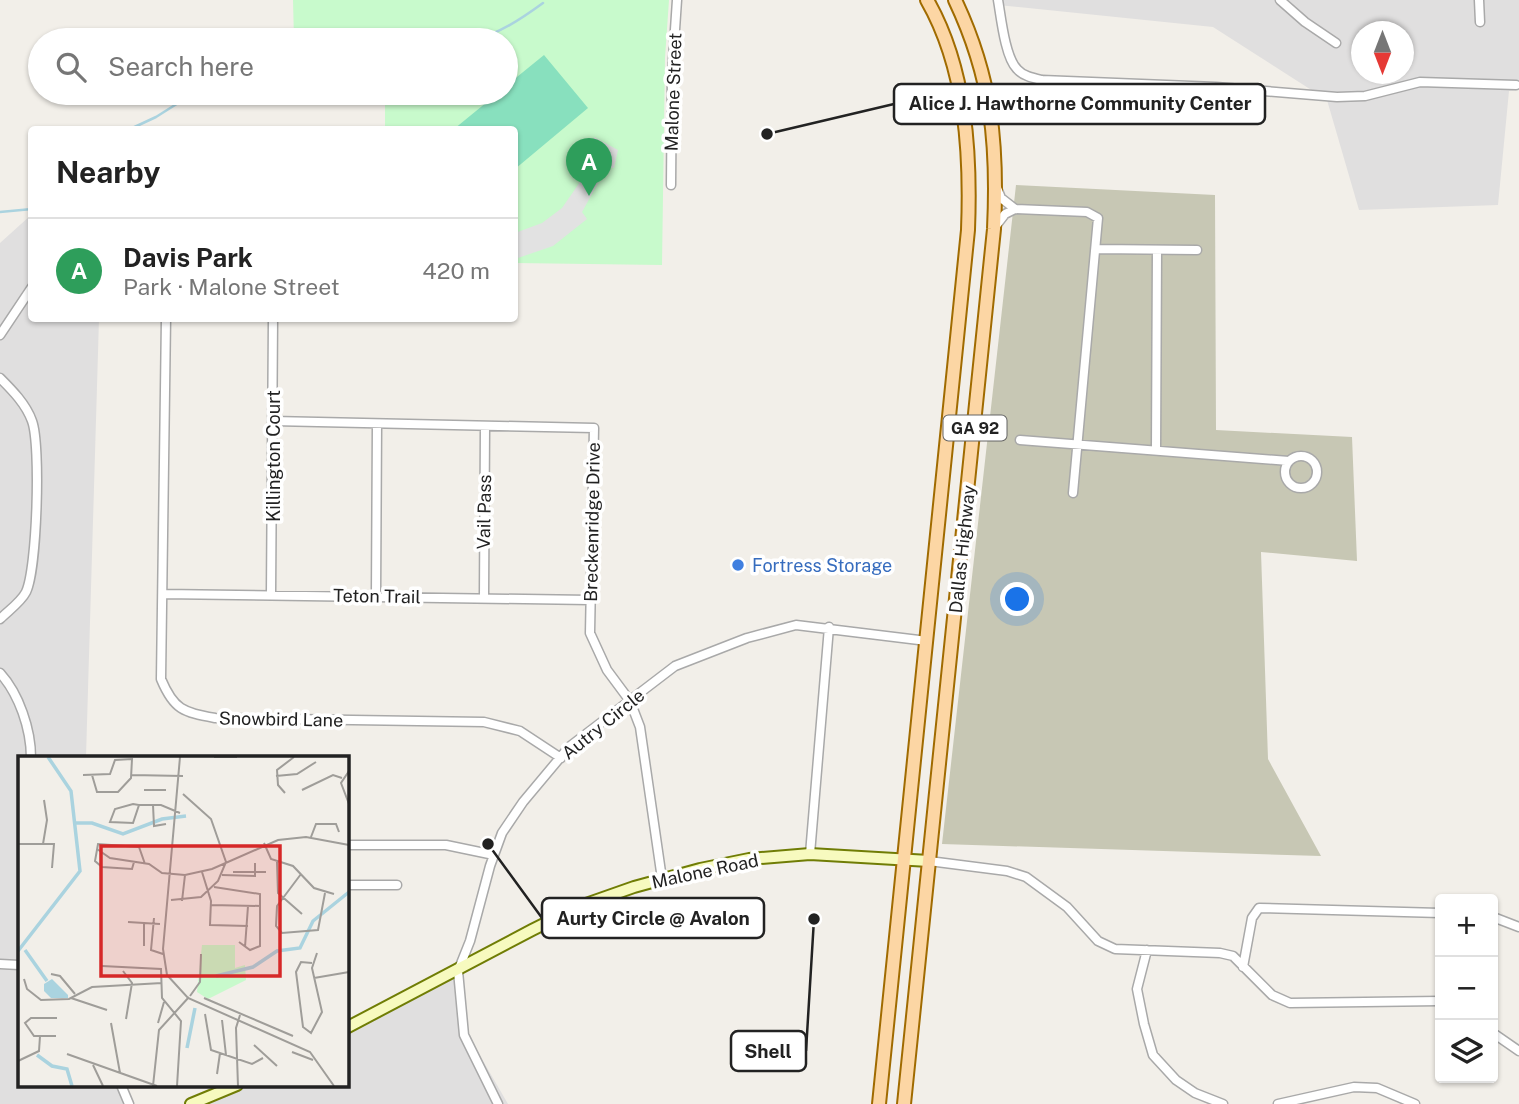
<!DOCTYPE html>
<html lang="en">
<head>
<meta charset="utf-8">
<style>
	:root { --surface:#fff; --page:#f6f6f6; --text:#222; --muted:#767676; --line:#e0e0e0; --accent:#b45309 }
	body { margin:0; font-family:"Public Sans",sans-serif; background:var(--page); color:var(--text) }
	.controls { position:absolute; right:21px; bottom:21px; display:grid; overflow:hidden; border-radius:7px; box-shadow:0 2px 5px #0004 }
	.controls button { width:63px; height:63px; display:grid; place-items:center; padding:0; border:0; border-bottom:2px solid var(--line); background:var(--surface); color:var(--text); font:35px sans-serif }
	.compass { position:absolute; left:1351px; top:21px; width:63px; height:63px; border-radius:50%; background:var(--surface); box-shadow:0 2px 5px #0004; rotate:180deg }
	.you { position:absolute; left:1018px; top:600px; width:24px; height:24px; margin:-18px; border:5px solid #fff; border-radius:50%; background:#1a73e8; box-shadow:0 0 0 10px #1a73e833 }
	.badge { display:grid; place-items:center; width:46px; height:46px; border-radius:50%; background:var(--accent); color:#fff; font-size:23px; font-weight:700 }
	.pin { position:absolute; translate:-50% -58px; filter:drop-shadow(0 2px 4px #0008) }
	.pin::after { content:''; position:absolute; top:37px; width:24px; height:21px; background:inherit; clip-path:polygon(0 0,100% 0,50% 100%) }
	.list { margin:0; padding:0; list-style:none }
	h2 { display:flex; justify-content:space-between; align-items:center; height:91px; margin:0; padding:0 28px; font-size:30px }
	h2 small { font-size:23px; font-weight:400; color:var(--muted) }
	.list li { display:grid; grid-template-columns:46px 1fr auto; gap:21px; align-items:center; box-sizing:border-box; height:105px; padding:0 28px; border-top:2px solid var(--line) }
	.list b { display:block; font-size:26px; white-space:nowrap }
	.list p { margin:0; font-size:23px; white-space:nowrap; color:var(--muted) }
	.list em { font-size:23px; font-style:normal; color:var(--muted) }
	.icon { flex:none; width:38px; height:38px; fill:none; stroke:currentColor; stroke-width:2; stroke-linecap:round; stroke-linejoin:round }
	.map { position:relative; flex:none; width:1519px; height:1104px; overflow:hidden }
	.search { position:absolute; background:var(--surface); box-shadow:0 2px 5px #0004; left:28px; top:28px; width:490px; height:77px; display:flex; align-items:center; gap:18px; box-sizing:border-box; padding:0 24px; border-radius:38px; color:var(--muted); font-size:26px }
	.panel { position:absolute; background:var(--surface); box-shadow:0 2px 5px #0004; left:28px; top:126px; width:490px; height:196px; border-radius:7px }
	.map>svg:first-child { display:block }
	.residential { fill:#e0dfdf; fill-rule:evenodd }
	.construction { fill:#c7c7b4 }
	.park { fill:#c8facc }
	.pitch { fill:#88e0be }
	.parking { fill:#e2e2e2 }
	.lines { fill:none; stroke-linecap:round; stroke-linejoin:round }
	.stream { stroke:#aad3df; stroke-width:2.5 }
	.street-casing { stroke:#a9a9a9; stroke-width:11 }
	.secondary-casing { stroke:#707d05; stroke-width:14 }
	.primary-casing { stroke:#a06b00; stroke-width:16 }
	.street { stroke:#fff; stroke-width:8 }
	.secondary { stroke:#f7fabf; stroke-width:10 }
	.primary { stroke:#fcd6a4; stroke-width:12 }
	.shop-dot { fill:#3f7fe0; stroke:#fff; stroke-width:2.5 }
	.labels { text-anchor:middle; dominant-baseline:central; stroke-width:7; stroke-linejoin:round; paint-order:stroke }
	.shield { fill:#fff; stroke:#646464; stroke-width:2 }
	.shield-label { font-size:16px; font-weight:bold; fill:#222 }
	.street-label { font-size:18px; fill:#222; stroke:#fff }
	.shop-label { font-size:18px; fill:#366cbe; stroke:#fff; text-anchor:start }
	.inset-river { fill:none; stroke:#aad3df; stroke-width:3.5 }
	.inset-road { fill:none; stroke:#9f9d99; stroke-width:2 }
	.view { fill:#d62828; fill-opacity:0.15; stroke:#d62828; stroke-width:3.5 }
	.inset-edge { fill:none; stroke:#222; stroke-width:3.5 }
	.leader { fill:none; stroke:#222; stroke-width:2.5 }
	.callout-dot { fill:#222; stroke:#fff; stroke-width:2.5 }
	.callout { fill:#fff; stroke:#222; stroke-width:2.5 }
	.callout-label { font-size:19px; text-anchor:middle; font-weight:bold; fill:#222 }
</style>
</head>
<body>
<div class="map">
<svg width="1519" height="1104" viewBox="0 0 1519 1104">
	<rect width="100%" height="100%" fill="#f2efe9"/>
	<path class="residential" d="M999 0H1519V90L1509 91 1498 205 1359 210 1327 100 1213 27 998 5ZM1362 32H1404V74H1362Z
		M31 215 32 318 99 319 86 757 19 758V1085H121L129 1104H0V243Z
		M463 973 464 1028 508 1104H189L231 1085H346L347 1030Z"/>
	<path class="construction" d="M1016 185 1215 195 1216 430 1352 437 1357 561 1261 552 1268 759 1321 856 942 844Z"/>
	<path class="park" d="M293 0H669L665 58 662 265 515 263 514 130 385 129V93H506V40H294Z"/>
	<path class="pitch" d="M544 55 588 108 515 169 514 130 454 129 498 93H506V86Z"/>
	<path class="parking" d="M594 137 618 150 614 168 603 166 597 185 582 212 587 219 553 246 515 259V233L542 223 562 208 580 182Z"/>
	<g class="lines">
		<path class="stream" d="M474 40C500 33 521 19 543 3
			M128 130 156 117 194 93
			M0 212 32 209"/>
		<g class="street-casing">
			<path id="street" d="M998 0C1001 17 1005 57 1017 69 1023 76 1033 78 1042 80L1216 87 1337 97 1365 96 1420 82 1516 85
				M1280 0 1305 22 1336 43
				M1479 0 1480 22
				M671 185 672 74 677 0
				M997 188 1001 198 1015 209
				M995 227 1005 214 1015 209 1087 212 1098 218 1073 493
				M1096 249 1197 250
				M166 318 161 679C174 710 183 712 215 718L484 722 520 731 561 758
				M0 335 32 287
				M0 378C12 390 26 404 32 421 41 445 37 569 26 592 21 602 8 611 0 619
				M273 421 594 428 590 633 607 670 630 701 640 727 662 879
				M1020 440 1289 461
				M1156 450 1157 250
				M1285 472a16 16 0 1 1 32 0a16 16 0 1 1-32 0Z
				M163 594 590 600
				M271 594 273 318
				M376 596 377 424
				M484 598 485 426
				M0 673C19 694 31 729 31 758
				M346 845H446L494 855
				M810 854 829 627
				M929 861 1007 871 1026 877 1067 907 1098 941 1115 949 1220 953 1233 956 1272 995 1290 1003 1440 1001
				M346 885H397
				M1493 917 1519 927
				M1147 950 1137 989 1144 1024 1153 1055 1176 1080 1195 1093 1223 1104
				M0 964 19 965
				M1243 967 1252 918 1259 908 1440 913
				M1493 1033 1519 1051
				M121 1085 129 1104
				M498 1104 464 1035 458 971 470 941 490 866 502 833 523 802 569 747 675 666 747 638 796 625 927 641
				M1278 1104 1354 1087 1377 1088 1415 1104"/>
		</g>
		<g class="secondary-casing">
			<path id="secondary" d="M346 1028 532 930 580 906 634 887 700 869 749 859 810 854 929 861
				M191 1104 237 1085"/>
		</g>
		<g class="primary-casing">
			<path id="primary" d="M879 1104 968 230C971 153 966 68 927 0
				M904 1104 994 229C998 144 992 78 955 0"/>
		</g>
		<use href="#street" class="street"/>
		<use href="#secondary" class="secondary"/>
		<use href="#primary" class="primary"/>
	</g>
	<circle class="shop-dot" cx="738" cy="565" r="7"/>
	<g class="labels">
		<rect class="shield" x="943.5" y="415.5" width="63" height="25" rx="5"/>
		<g class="shield-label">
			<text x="975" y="428">GA 92</text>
		</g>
		<g class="street-label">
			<text transform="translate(673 92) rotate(-88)">Malone Street</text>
			<text transform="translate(273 456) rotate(-90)">Killington Court</text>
			<text transform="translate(484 512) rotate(-89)">Vail Pass</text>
			<text transform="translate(592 522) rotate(-89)">Breckenridge Drive</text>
			<text transform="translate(962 549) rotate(-84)">Dallas Highway</text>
			<text transform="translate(377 596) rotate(1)">Teton Trail</text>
			<text transform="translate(281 719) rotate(1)">Snowbird Lane</text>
			<text transform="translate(603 724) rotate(-39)">Autry Circle</text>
			<text transform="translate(705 871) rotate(-12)">Malone Road</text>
		</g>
		<g class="shop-label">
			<text x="752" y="565">Fortress Storage</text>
		</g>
	</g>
	<g transform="translate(18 756)">
		<rect width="331" height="331" fill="#f2efe9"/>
		<path d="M184 189H217V212L227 209 228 224 190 243 179 236Z" fill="#c8facc"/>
		<path d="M34 223 50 239V242H33L26 235V228Z" fill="#aad3df"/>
		<path class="inset-river" d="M56 67H74L105 78 144 63 168 60M7 194 29 225M0 195 62 115 53 35 30 1M198 220 235 211 259 195 282 192 295 165 331 136M169 292 177 252M19 299 34 310 49 313 54 330"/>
		<path class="inset-road" d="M162 1 145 193 149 219 170 242 292 296 316 330M196 1H219M331 15 323 27 331 48M65 19 92 18 97 4 114 3 113 22 100 36H79L74 19M114 19 165 20M258 20 279 18 298 6M126 34H148M284 34 315 19 324 22M267 37 260 29 259 14 276 1M115 48 121 49 115 67 92 66 97 53ZM121 49H143L162 57M135 49 136 70 148 68M293 81 298 68H318L321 76M246 87 253 103 275 110 296 132 316 138M0 88H36L34 112M25 88 29 64 26 44M79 93 92 102 131 108 144 117 167 119 194 113 260 84 288 81 331 89M116 106 114 113 84 111 77 105 80 88 121 91 127 108M259 106 260 137 284 158M184 116 193 145 192 169 230 170M215 116H248M283 118 259 150 258 170 264 177 300 174 307 137M204 119 237 120V107M196 131 242 138V190L232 194 221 186M153 144 183 141 200 125 208 106 193 63 165 38M164 145 167 119M193 149 243 150M136 162 133 194 145 198M110 166 142 168M126 190V167M227 191 230 150M294 207 283 206 278 216 285 271 293 277 304 256 294 212 299 197M84 210 143 213 144 242 163 265 159 330M105 215 114 227 108 263M33 218 42 220 57 238M296 222 331 216M6 223 9 233 23 244 51 243 74 231 144 227M172 240 182 226 183 198M53 242 89 254M186 242 275 280M187 258 193 294 234 308 245 302M204 264 208 299M93 267 102 317M140 267 146 246M38 280H16L7 267 13 262H39M236 289 259 310M274 296 295 304M49 298 139 330M0 305 21 295 22 280M75 309 85 330M199 318 202 297M135 330 141 274 171 241M220 330 218 272 222 259"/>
		<path class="view" d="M83 90H262V220H83Z"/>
		<rect width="331" height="331" class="inset-edge"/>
	</g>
	<path class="leader" d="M767 134L894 104M488 844L542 918M814 919L806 1051"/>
	<g class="callout-dot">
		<circle cx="767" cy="134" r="7"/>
		<circle cx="488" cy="844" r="7"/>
		<circle cx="814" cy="919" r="7"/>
	</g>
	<g class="callout">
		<rect x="894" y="84" width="371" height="40" rx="7"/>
		<rect x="542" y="898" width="222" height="40" rx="7"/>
		<rect x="731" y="1031" width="75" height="40" rx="7"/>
	</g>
	<g class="callout-label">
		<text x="1080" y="110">Alice J. Hawthorne Community Center</text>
		<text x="653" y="925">Aurty Circle @ Avalon</text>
		<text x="768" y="1058">Shell</text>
	</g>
</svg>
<div class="controls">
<button>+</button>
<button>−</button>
<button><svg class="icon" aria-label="layers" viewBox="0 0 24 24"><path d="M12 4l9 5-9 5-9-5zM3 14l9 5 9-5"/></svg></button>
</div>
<svg class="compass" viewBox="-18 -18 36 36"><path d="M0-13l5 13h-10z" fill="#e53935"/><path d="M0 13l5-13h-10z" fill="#767676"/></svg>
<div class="you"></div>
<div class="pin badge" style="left:589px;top:196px;background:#2e9e5b">A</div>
<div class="search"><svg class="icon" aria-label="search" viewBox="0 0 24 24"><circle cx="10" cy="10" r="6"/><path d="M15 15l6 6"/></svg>Search here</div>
<section class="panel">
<h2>Nearby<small></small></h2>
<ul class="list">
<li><span class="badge" style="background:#2e9e5b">A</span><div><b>Davis Park</b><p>Park · Malone Street</p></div><em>420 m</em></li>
</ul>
</section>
</div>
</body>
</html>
